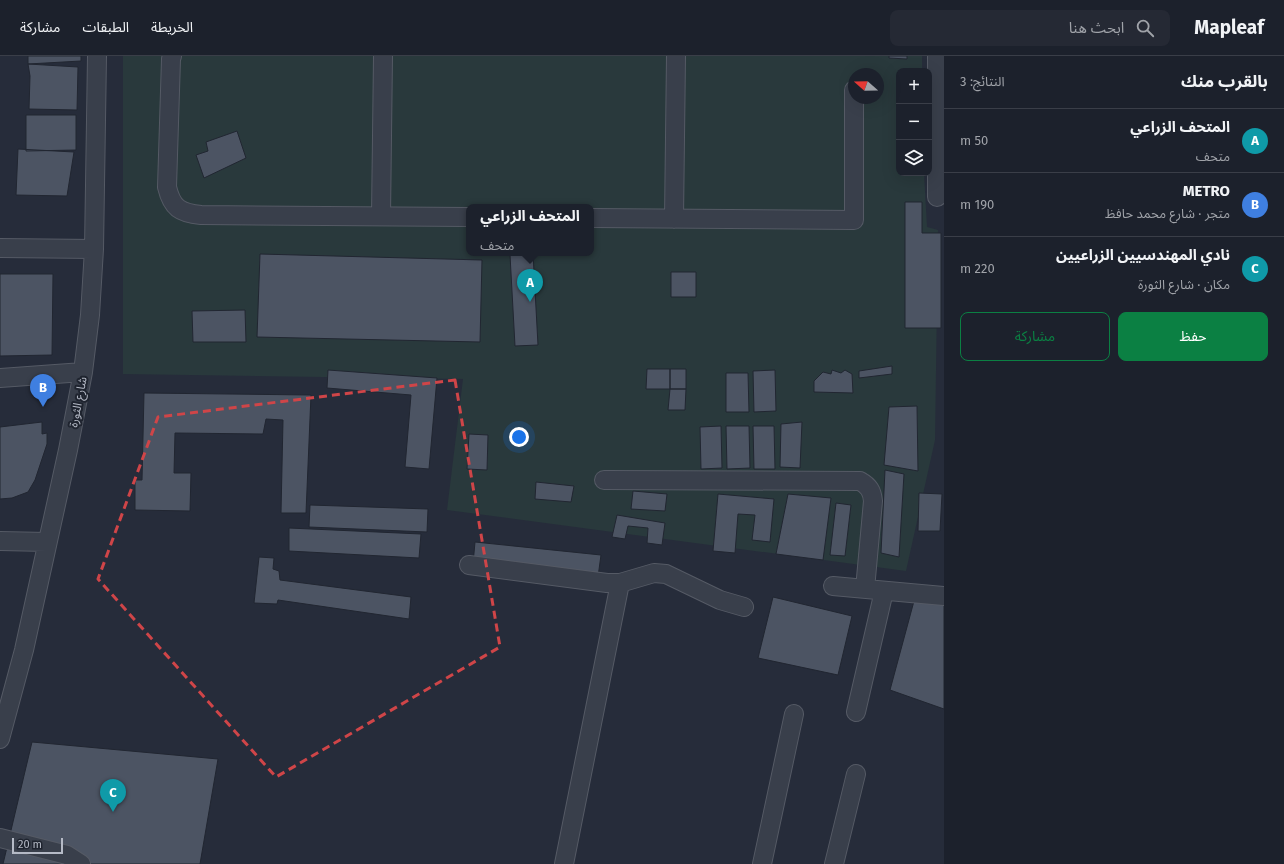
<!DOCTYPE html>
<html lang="ar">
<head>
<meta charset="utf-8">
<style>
	:root { --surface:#1c212c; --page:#252934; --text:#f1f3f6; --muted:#a0a3a9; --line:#3a3e48; --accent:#0b8043 }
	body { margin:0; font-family:"Fira Sans","Noto Sans Arabic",sans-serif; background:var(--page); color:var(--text); direction:rtl }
	.controls { position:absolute; right:12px; top:12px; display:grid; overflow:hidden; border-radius:8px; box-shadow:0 4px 16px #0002 }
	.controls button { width:36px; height:36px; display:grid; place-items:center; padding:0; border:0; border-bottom:1px solid var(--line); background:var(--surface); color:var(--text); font:20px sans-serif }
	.compass { position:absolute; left:848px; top:12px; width:36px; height:36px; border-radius:50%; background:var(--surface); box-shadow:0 4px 16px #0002; rotate:290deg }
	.scale { position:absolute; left:12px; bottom:10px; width:51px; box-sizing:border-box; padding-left:4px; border:2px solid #b5bac6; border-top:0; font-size:11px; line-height:14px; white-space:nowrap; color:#b5bac6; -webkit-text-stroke:3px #1f242f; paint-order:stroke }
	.you { position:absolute; left:519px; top:381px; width:14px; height:14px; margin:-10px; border:3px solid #fff; border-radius:50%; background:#1a73e8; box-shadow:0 0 0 6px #1a73e833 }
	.badge { display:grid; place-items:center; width:26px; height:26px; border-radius:50%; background:var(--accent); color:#fff; font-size:13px; font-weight:700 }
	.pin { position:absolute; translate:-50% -33px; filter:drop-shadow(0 1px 2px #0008) }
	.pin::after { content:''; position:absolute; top:21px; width:14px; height:12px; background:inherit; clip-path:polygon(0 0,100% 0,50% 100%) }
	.popup { position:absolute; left:466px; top:148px; width:128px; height:52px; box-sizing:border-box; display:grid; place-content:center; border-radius:8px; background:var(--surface); filter:drop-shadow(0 1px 3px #0005); font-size:13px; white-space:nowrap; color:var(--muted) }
	.popup b { font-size:15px; color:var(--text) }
	.popup::after { content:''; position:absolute; left:50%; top:100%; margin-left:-8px; border:8px solid transparent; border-top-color:var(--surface) }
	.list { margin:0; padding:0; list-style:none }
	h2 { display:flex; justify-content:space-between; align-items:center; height:52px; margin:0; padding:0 16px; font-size:17px }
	h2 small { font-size:13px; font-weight:400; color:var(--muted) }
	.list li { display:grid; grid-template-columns:26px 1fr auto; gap:12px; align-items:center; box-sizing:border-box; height:64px; padding:0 16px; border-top:1px solid var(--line) }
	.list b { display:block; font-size:15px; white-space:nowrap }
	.list p { margin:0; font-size:13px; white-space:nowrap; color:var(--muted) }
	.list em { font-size:13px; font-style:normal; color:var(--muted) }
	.actions { display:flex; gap:8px; padding:12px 16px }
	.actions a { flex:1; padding:9px 0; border:1px solid var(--accent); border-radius:8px; text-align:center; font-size:14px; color:var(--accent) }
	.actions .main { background:var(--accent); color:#fff }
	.icon { flex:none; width:22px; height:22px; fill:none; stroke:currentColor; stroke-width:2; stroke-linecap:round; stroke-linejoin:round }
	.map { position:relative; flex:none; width:944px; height:808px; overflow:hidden; direction:ltr }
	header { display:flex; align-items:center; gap:24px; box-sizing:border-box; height:56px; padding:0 20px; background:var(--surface); border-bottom:1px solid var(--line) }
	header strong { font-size:19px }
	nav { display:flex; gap:22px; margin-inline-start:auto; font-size:14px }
	.search { width:280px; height:36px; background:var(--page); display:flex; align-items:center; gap:10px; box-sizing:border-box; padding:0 14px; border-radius:8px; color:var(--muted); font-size:15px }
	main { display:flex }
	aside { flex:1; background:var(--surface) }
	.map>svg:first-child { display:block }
	.park { fill:#29393c; fill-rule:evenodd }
	.building { fill:#4c5463; stroke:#212631 }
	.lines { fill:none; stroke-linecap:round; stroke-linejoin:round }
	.minor-casing { stroke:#555a65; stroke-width:20 }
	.minor { stroke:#393f4b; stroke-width:18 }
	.marked { fill:none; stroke:#cf4548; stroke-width:3; stroke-dasharray:8 5; stroke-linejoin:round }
	.labels { text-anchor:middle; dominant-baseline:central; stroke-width:4; stroke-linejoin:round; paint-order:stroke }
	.street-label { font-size:12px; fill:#b5bac6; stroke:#1f242f }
</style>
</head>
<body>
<header>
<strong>Mapleaf</strong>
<div class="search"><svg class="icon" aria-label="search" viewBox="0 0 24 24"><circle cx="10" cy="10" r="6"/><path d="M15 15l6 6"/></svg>ابحث هنا</div>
<nav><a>الخريطة</a><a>الطبقات</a><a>مشاركة</a></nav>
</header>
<main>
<aside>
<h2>بالقرب منك<small>النتائج: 3</small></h2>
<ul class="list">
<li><span class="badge" style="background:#0f9aa8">A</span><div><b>المتحف الزراعي</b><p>متحف</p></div><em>50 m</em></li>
<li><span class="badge" style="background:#3f7fe0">B</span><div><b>METRO</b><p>متجر · شارع محمد حافظ</p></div><em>190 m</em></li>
<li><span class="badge" style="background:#0f9aa8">C</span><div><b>نادي المهندسيين الزراعيين</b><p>مكان · شارع الثورة</p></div><em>220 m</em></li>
</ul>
<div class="actions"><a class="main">حفظ</a><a>مشاركة</a></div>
</aside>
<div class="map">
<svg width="944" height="808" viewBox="0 0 944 808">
	<rect width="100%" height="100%" fill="#262c3a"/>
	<path class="park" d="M123 0H922V15H899V117H924L927 171 938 174 935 384 906 515 447 454 463 323 123 318ZM854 18H878V42H854ZM469 151H591V197H469Z"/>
	<path class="building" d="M28 0H81V5L28 8Z
		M889 0H907V3L889 2Z
		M28 8 78 11 77 54 29 53 30 20Z
		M26 59H76V94L26 95Z
		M237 75 246 102 204 122 196 99 208 95 206 86Z
		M18 93 74 96 67 140 16 139Z
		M905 146H922V177H941V272H905Z
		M533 197 538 289 515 290 510 199Z
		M260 198 482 204 480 286 257 281Z
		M671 216H696V241H671Z
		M0 218H53L52 299 0 300Z
		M245 254 246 286H193L192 255Z
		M892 310V318L859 322V315Z
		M647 313H670V333H646Z
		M670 313H686V333H670Z
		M328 314 437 322 429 413 405 411 411 339 327 332Z
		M775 314 776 355 754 356 753 315Z
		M832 314 841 317 845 314 852 318 853 337 814 336V325L823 316 831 318Z
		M726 317H748L749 356H726Z
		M670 333H686L685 354H668Z
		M144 337 311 339 306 457H281L283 364 266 363 263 378 175 377 174 417H191L190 455 135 454V424H142Z
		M917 350 918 415 884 409 889 351Z
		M42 366V378L47 377V388L35 424 28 436 12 442 0 443V371Z
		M802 366 800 412 780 411 781 368Z
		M721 370 722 412 701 413 700 371Z
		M726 370H749L750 412 727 413Z
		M753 370H774L775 413H754Z
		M469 378 488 379 487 414 467 413Z
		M885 414 904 418 899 501 881 497Z
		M536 426 574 430 571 446 535 443Z
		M633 435 667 438 665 455 631 453Z
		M919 437 942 438 940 475H918Z
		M718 438 774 443 770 486 752 484 755 459 738 458 735 497 713 495Z
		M788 438 831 442 823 504 776 498Z
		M836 447 851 449 845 500 830 499Z
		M310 449 428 453 427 476 309 471Z
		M617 459 665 467 662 489 647 487 648 472 628 470 625 483 612 481Z
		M289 472 421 478 419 502 289 495Z
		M475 486 601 499 598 521 473 508Z
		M259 501 274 502 273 513 279 515 280 524 411 541 409 563 278 544 277 548 254 547Z
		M773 541 852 560 838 619 758 602Z
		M914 545 944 548V653L890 634Z
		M32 686 218 703 200 808H3Z"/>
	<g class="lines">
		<g class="minor-casing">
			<path id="minor" d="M172 0 171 3 167 131C172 152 180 157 201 159L469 161
				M937 0V141
				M381 160 383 0
				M591 162 854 164V34
				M674 163 676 0
				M0 192 94 193
				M0 322 83 316
				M604 424 860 425C869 430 872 435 873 445L865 533
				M0 485 47 486
				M469 509 607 527H620L654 517 666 518 720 544 744 551
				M833 530 944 540
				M856 656 884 535
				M0 683 24 594 68 394 83 316 90 259 94 193 97 0
				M0 782 67 799 81 808
				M564 808 620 527
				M762 808 794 658
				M834 808 856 718"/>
		</g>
		<use href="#minor" class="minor"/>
	</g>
	<path class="marked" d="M455 324 500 591 276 721 98 523 158 361Z"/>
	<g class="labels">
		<g class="street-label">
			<text transform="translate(78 346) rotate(-79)">شارع الثورة</text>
		</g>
	</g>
</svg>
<div class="controls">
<button>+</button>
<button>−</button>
<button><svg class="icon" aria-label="layers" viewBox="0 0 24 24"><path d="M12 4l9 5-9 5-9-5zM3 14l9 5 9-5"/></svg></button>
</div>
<svg class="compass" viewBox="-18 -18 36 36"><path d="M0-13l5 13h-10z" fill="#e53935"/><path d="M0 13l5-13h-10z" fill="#a0a3a9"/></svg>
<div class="scale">20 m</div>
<div class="you"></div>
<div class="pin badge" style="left:530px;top:246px;background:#0f9aa8">A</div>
<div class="popup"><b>المتحف الزراعي</b>متحف</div>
<div class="pin badge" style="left:43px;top:351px;background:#3f7fe0">B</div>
<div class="pin badge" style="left:113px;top:756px;background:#0f9aa8">C</div>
</div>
</main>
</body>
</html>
